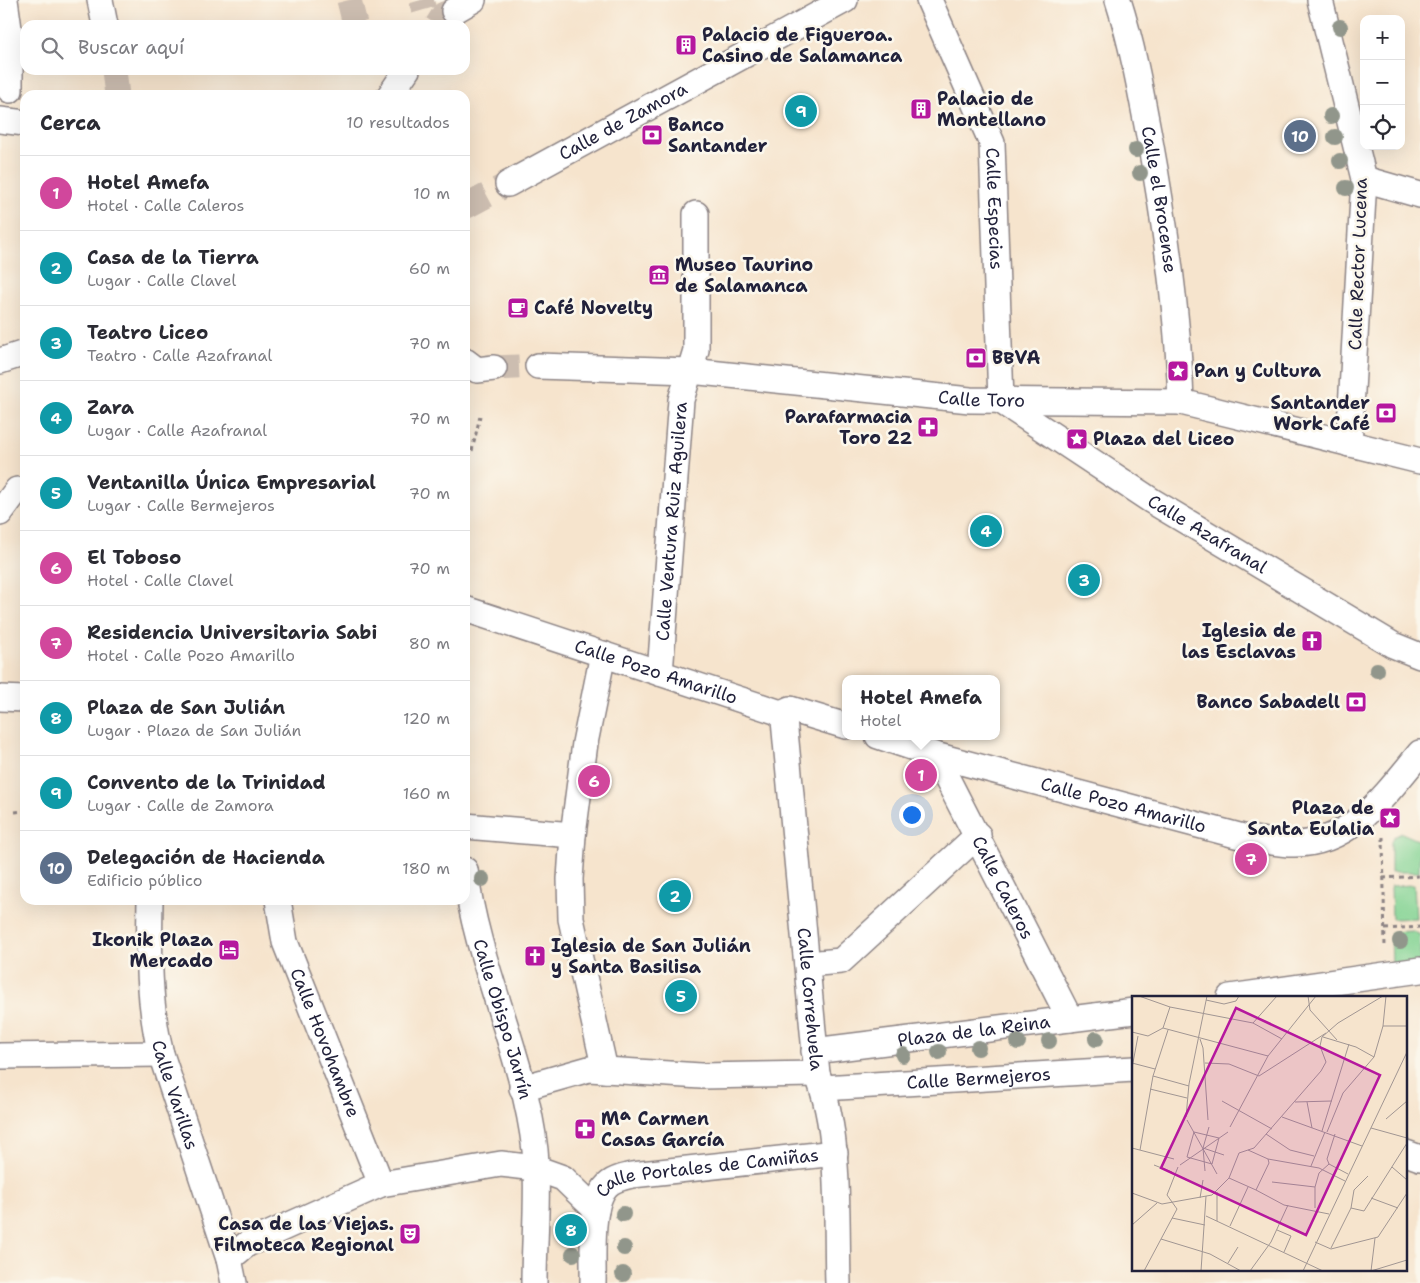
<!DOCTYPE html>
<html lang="es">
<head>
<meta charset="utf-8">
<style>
	:root { --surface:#fff; --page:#f7f7f7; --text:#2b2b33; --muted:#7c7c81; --line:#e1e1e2; --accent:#ea580c }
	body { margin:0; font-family:"Shantell Sans",sans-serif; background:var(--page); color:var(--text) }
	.controls { position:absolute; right:15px; top:15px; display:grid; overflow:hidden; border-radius:10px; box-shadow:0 5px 20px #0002 }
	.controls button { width:45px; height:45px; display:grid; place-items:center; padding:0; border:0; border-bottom:1px solid var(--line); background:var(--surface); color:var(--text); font:25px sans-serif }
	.you { position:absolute; left:911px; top:814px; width:18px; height:18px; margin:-12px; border:4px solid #fff; border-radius:50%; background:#1a73e8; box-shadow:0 0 0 8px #1a73e833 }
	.badge { display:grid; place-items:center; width:32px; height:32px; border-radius:50%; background:var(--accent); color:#fff; font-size:16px; font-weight:700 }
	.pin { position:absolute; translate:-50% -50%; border:2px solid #fff; box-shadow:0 1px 5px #0006 }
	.popup { position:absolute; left:842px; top:675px; width:158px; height:65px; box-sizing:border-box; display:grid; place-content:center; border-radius:10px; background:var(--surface); filter:drop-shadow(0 1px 4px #0005); font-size:16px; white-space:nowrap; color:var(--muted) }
	.popup b { font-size:19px; color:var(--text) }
	.popup::after { content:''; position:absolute; left:50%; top:100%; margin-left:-10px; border:10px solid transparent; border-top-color:var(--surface) }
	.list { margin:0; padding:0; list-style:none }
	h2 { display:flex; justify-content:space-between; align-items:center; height:65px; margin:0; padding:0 20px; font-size:21px }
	h2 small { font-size:16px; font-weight:400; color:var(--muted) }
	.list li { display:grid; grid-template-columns:32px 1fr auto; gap:15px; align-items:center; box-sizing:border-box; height:75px; padding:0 20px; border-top:1px solid var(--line) }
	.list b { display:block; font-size:19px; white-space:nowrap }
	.list p { margin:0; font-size:16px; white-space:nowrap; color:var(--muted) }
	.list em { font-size:16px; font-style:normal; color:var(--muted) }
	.icon { flex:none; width:28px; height:28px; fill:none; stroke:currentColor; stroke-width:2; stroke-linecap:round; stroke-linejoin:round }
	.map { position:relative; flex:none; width:1420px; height:1283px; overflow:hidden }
	.search { position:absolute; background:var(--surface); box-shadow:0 5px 20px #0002; left:20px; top:20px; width:450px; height:55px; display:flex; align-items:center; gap:12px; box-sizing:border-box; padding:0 18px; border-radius:15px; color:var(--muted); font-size:19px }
	.panel { position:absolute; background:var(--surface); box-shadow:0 5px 20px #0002; left:20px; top:90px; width:450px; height:815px; border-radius:15px }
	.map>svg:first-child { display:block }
	.green { fill:#83d393; stroke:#527a67 }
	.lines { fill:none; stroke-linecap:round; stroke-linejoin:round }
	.street-tunnel { stroke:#ccbdb0; stroke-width:25; stroke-dasharray:25 12; stroke-linecap:butt }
	.street-casing { stroke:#8c8384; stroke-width:28 }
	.path { stroke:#8c8384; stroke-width:3; stroke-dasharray:4 4; stroke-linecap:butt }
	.street { stroke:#fff; stroke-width:25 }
	.tree { fill:#91968b }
	.labels { text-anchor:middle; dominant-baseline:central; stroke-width:5; stroke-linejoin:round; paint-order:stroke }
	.poi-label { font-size:18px; font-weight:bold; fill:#22223b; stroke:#fbf7ec; text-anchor:start }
	.street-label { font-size:18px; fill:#22223b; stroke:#fbf7ec }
	.inset-road { fill:none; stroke:#a19693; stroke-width:1 }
	.view { fill:#b5179e; fill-opacity:0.15; stroke:#b5179e; stroke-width:2.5 }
	.inset-edge { fill:none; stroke:#22223b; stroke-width:2.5 }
</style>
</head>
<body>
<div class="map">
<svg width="1420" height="1283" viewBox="0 0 1420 1283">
	<rect width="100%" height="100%" fill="#fbf7ec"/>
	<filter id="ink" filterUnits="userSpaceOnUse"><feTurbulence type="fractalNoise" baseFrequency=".02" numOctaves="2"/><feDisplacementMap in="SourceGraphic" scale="10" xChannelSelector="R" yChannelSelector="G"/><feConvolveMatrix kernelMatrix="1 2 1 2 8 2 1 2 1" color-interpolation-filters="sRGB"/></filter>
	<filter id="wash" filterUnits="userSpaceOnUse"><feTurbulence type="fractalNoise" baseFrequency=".0096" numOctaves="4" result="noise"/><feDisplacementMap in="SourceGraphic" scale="20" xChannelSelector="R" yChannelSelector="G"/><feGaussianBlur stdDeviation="1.12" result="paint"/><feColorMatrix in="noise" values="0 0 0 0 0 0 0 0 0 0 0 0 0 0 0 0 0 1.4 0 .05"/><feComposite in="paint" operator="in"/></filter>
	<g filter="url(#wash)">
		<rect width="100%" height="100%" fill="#f6e4cd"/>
		<path class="green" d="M1402 833 1420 841 1419 872H1391V842L1393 837Z
			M1414 885 1416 918 1392 919 1391 886Z
			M1413 931 1420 935V964L1392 968 1391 932Z"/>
	</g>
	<g filter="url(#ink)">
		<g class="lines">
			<path class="street-tunnel" d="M349 0 355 24
				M421 0 424 10
				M437 25 444 14 454 11
				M114 70 117 95
				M465 207 508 184
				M494 368 538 366"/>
			<g class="street-casing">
				<g id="street">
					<path d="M5 0 10 36V90"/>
					<path d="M100 0 105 25"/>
					<path id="s1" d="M929 0 992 143 1001 401 1152 501 1393 645 1420 656"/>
					<path id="s2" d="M1118 0C1133 47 1141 93 1150 141 1166 228 1178 315 1181 402"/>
					<path d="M1320 0 1364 179 1349 444"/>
					<path d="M454 11 473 0"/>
					<path d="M390 95 407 70"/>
					<path d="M0 120 25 123"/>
					<path d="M1364 179 1420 195"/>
					<path id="s3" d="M508 184 845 0"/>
					<path d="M0 361 25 353"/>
					<path d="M465 361 477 370 494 368"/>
					<path id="s4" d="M538 366 690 371 970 400 1181 402 1420 461"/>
					<path d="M0 513 17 490"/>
					<path id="s5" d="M465 609 781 713"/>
					<path d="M603 654 585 743 573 835 570 879 571 919 605 1070"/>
					<path id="s6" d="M660 673 681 400 696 350V214"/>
					<path d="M0 698 25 699"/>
					<path id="s7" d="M781 713 784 720 817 1074C841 1131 836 1220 838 1283"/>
					<path d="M781 713 790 709 846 726"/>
					<path id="s8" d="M878 736 935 755 1247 838C1262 840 1278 844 1293 844 1351 845 1387 793 1420 753"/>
					<path id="s9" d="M935 755 1070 1019"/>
					<path d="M465 826 573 835"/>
					<path id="s10" d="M465 870C477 966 524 1054 535 1150 539 1191 534 1241 534 1283"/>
					<path id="s11" d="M150 900C149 953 148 1003 161 1054L229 1259 234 1283"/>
					<path id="s12" d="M278 900 285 942 381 1184"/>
					<path d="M807 964 841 961 978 835"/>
					<path d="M1230 997 1420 970"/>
					<path id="s13" d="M814 1051 1134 1011"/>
					<path d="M0 1056 161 1054"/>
					<path d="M522 1088 589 1069 701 1076 817 1074"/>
					<path id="s14" d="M823 1088 1134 1069"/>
					<path d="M1406 1153 1420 1158"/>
					<path d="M229 1259 247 1244 381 1184 501 1164 535 1168 563 1178 596 1210"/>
					<path id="s15" d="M593 1283C594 1258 588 1199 610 1183 617 1178 624 1177 632 1175L835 1153"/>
				</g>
			</g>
			<path class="path" d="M366 70 368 77
				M472 451 480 416
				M465 467 469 468
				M15 812 25 811
				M1383 837 1385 948
				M1383 878 1420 876
				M1385 929 1420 927"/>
			<use href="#street" class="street"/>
		</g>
		<g class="tree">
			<circle cx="1340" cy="27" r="8"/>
			<circle cx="1331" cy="116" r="8"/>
			<circle cx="1335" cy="137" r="8"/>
			<circle cx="1136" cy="150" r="8"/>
			<circle cx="1340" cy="161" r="8"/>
			<circle cx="1140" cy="173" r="8"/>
			<circle cx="1346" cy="188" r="8"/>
			<circle cx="1377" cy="670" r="8"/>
			<circle cx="482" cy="879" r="8"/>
			<circle cx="1400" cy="941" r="8"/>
			<circle cx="1096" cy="1039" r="8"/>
			<circle cx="1049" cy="1041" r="8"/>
			<circle cx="1018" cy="1042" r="8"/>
			<circle cx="978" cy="1048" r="8"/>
			<circle cx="939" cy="1052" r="8"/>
			<circle cx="903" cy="1055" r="8"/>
			<circle cx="623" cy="1214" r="8"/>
			<circle cx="624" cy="1248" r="8"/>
			<circle cx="573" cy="1254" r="8"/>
			<circle cx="623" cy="1274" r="8"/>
		</g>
	</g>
	<defs>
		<g id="building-square" transform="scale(1.125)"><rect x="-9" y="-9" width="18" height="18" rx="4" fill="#b5179e" stroke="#fbf7ec"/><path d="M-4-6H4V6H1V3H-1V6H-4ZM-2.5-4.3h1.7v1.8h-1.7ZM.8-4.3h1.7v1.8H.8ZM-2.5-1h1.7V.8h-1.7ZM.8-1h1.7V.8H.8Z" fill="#fff"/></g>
		<g id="bank-square" transform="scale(1.125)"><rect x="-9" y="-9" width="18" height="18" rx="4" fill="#b5179e" stroke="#fbf7ec"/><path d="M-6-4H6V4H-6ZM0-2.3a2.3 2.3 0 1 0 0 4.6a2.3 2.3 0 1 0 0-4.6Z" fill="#fff"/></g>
		<g id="museum-square" transform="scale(1.125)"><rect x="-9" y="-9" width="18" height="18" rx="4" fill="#b5179e" stroke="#fbf7ec"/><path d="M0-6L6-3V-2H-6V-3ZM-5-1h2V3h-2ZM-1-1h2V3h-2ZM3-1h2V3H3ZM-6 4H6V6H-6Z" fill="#fff"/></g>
		<g id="cafe-square" transform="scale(1.125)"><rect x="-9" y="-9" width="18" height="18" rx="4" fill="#b5179e" stroke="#fbf7ec"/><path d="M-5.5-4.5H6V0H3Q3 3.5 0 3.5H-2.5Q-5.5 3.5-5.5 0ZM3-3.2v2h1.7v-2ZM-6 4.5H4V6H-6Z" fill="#fff"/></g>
		<g id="sight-square" transform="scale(1.125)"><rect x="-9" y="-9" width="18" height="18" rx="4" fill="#b5179e" stroke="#fbf7ec"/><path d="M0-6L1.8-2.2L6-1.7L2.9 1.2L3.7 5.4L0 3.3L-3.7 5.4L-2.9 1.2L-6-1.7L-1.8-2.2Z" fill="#fff"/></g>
		<g id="pharmacy-square" transform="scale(1.125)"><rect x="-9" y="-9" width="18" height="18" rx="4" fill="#b5179e" stroke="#fbf7ec"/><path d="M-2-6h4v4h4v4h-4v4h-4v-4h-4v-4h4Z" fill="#fff"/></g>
		<g id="church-square" transform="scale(1.125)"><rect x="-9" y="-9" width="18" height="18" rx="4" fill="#b5179e" stroke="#fbf7ec"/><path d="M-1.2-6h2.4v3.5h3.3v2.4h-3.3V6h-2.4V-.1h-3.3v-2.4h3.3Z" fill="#fff"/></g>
		<g id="hotel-square" transform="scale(1.125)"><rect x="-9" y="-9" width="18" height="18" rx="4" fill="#b5179e" stroke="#fbf7ec"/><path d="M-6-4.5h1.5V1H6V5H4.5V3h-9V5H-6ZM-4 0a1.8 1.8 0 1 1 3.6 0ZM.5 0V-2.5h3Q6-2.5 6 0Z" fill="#fff"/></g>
		<g id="theatre-square" transform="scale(1.125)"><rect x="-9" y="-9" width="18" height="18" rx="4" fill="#b5179e" stroke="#fbf7ec"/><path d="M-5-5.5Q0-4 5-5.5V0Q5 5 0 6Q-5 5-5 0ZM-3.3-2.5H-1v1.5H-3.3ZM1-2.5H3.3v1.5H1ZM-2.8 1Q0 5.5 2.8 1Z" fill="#fff"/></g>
	</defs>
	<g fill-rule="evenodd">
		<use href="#building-square" x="686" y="45"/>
		<use href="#building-square" x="921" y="109"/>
		<use href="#bank-square" x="652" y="135"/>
		<use href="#museum-square" x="659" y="275"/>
		<use href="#cafe-square" x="518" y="308"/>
		<use href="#bank-square" x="976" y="358"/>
		<use href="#sight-square" x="1178" y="371"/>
		<use href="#bank-square" x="1386" y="413"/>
		<use href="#pharmacy-square" x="928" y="427"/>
		<use href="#sight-square" x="1077" y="439"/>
		<use href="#church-square" x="1312" y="641"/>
		<use href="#bank-square" x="1356" y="702"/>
		<use href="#sight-square" x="1390" y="818"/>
		<use href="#hotel-square" x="229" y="950"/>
		<use href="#church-square" x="535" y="956"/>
		<use href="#pharmacy-square" x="585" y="1129"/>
		<use href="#theatre-square" x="410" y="1234"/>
	</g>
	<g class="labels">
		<g class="poi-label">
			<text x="702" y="35">Palacio de Figueroa.<tspan x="702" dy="21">Casino de Salamanca</tspan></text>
			<text x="937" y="99">Palacio de<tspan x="937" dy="21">Montellano</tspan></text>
			<text x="668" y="125">Banco<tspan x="668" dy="21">Santander</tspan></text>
			<text x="675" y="265">Museo Taurino<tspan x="675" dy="21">de Salamanca</tspan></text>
			<text x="534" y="308">Café Novelty</text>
			<text x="992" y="358">BBVA</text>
			<text x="1194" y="371">Pan y Cultura</text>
			<text x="1370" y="403" text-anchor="end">Santander<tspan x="1370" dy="21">Work Café</tspan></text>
			<text x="912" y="417" text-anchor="end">Parafarmacia<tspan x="912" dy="21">Toro 22</tspan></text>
			<text x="1093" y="439">Plaza del Liceo</text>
			<text x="1296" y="631" text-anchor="end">Iglesia de<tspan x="1296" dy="21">las Esclavas</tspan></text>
			<text x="1340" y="702" text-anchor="end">Banco Sabadell</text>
			<text x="1374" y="808" text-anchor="end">Plaza de<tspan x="1374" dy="21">Santa Eulalia</tspan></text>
			<text x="213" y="940" text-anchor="end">Ikonik Plaza<tspan x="213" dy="21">Mercado</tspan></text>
			<text x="551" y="946">Iglesia de San Julián<tspan x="551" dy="21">y Santa Basilisa</tspan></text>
			<text x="601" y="1119">Mª Carmen<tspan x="601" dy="21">Casas García</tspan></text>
			<text x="394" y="1224" text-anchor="end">Casa de las Viejas.<tspan x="394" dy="21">Filmoteca Regional</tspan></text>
		</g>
		<g class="street-label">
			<text stroke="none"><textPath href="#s3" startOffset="131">Calle de Zamora</textPath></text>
			<text stroke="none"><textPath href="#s2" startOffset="204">Calle el Brocense</textPath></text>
			<text stroke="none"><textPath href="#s1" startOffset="222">Calle Especias</textPath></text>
			<text transform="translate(1358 264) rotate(-88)">Calle Rector Lucena</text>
			<text stroke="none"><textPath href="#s4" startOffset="445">Calle Toro</textPath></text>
			<text stroke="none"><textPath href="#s6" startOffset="152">Calle Ventura Ruiz Aguilera</textPath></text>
			<text stroke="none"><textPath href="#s1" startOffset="660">Calle Azafranal</textPath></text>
			<text stroke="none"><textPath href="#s5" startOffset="201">Calle Pozo Amarillo</textPath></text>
			<text stroke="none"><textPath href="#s8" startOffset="255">Calle Pozo Amarillo</textPath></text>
			<text stroke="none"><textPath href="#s9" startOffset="149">Calle Caleros</textPath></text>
			<text stroke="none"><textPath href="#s7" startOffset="288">Calle Correhuela</textPath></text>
			<text stroke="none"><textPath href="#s10" startOffset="154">Calle Obispo Jarrín</textPath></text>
			<text stroke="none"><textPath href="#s13" startOffset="161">Plaza de la Reina</textPath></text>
			<text stroke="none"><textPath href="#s12" startOffset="151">Calle Hovohambre</textPath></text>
			<text stroke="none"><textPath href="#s14" startOffset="156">Calle Bermejeros</textPath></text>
			<text stroke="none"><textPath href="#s11" startOffset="198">Calle Varillas</textPath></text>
			<text stroke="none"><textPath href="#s15" startOffset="202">Calle Portales de Camiñas</textPath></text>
		</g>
	</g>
	<g transform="translate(1132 996)">
		<rect width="275" height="275" fill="#f6e4cd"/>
		<path class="inset-road" d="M7 0 38 11 121 27 150 43M176 0 178 14 205 44M74 4 92 8 104 5 107 0M121 27 145 0M251 30H275M31 32 136 60M31 32 38 11M0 36 16 40 31 32M191 41 224 51 242 61M68 43 71 52 76 124M0 67 23 73M73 67 97 68 127 80 194 37M0 72 6 40M21 80 57 90M18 93 55 102M90 105 140 133M163 106 200 105M175 106 180 132M54 121 57 88 75 0M150 121 230 150M254 123 275 105M55 124 85 178M98 131 136 60 184 0M239 132 275 142M190 135 217 48M62 136 87 142 80 168 55 161ZM195 136 211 97 242 61 251 30 254 0M134 138 158 154 182 160M0 152 42 163M71 152 92 159M8 154 21 80 36 34M116 154 136 163 187 172 213 185M197 168 195 163 203 138M197 168 216 178M22 169 40 176M48 169 96 136M179 170 193 136M260 171 275 184M73 175 71 152 77 131M97 182 107 157 122 152 189 75 194 66 188 50 190 41 206 27 251 0M97 182 124 194M140 186 183 191M124 194 152 209 197 218M124 194 137 167 136 163M85 196V225M0 197 30 208 80 199 97 182M68 202 71 184M239 202 266 212M183 212V191L187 177 197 168M219 212 232 215 275 147M74 220 191 275M40 222 73 229M0 229 25 207M98 230 116 191M145 234 159 240 152 256M29 243 78 258 109 275M183 246 199 253 246 241 275 197M199 252 219 212 222 194 236 180M96 267 106 251M12 275 45 213 35 199 46 171M69 275 74 200M118 275 139 246 156 209M171 275 275 56M239 275 275 264M239 275 243 242"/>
		<path class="view" d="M104 12 248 79 174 239 29 172Z"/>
		<rect width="275" height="275" class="inset-edge"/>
	</g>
</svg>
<div class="controls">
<button>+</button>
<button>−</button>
<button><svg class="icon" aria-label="locate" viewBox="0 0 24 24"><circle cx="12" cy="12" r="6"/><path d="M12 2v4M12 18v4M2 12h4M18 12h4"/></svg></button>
</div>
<div class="you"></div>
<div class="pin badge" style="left:921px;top:775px;background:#d1479c">1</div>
<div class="popup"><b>Hotel Amefa</b>Hotel</div>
<div class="pin badge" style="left:675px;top:896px;background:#0f9aa8">2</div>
<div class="pin badge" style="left:1084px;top:580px;background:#0f9aa8">3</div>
<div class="pin badge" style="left:986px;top:531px;background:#0f9aa8">4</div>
<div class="pin badge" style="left:681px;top:996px;background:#0f9aa8">5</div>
<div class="pin badge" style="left:594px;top:781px;background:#d1479c">6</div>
<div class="pin badge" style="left:1251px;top:859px;background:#d1479c">7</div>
<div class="pin badge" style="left:571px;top:1230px;background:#0f9aa8">8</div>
<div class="pin badge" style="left:801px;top:111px;background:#0f9aa8">9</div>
<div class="pin badge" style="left:1300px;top:136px;background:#5c6f8a">10</div>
<div class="search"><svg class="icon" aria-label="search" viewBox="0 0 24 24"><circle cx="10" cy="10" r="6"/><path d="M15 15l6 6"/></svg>Buscar aquí</div>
<section class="panel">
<h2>Cerca<small>10 resultados</small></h2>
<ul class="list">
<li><span class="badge" style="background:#d1479c">1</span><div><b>Hotel Amefa</b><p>Hotel · Calle Caleros</p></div><em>10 m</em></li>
<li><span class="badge" style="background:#0f9aa8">2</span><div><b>Casa de la Tierra</b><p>Lugar · Calle Clavel</p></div><em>60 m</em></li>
<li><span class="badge" style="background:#0f9aa8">3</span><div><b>Teatro Liceo</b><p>Teatro · Calle Azafranal</p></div><em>70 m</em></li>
<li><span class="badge" style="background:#0f9aa8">4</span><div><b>Zara</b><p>Lugar · Calle Azafranal</p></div><em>70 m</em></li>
<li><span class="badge" style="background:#0f9aa8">5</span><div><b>Ventanilla Única Empresarial</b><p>Lugar · Calle Bermejeros</p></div><em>70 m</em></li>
<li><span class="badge" style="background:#d1479c">6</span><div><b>El Toboso</b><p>Hotel · Calle Clavel</p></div><em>70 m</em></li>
<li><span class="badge" style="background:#d1479c">7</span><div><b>Residencia Universitaria Sabi</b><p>Hotel · Calle Pozo Amarillo</p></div><em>80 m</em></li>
<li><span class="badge" style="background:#0f9aa8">8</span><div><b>Plaza de San Julián</b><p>Lugar · Plaza de San Julián</p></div><em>120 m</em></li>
<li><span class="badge" style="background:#0f9aa8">9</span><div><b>Convento de la Trinidad</b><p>Lugar · Calle de Zamora</p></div><em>160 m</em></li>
<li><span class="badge" style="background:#5c6f8a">10</span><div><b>Delegación de Hacienda</b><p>Edificio público</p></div><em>180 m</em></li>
</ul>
</section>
</div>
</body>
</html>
